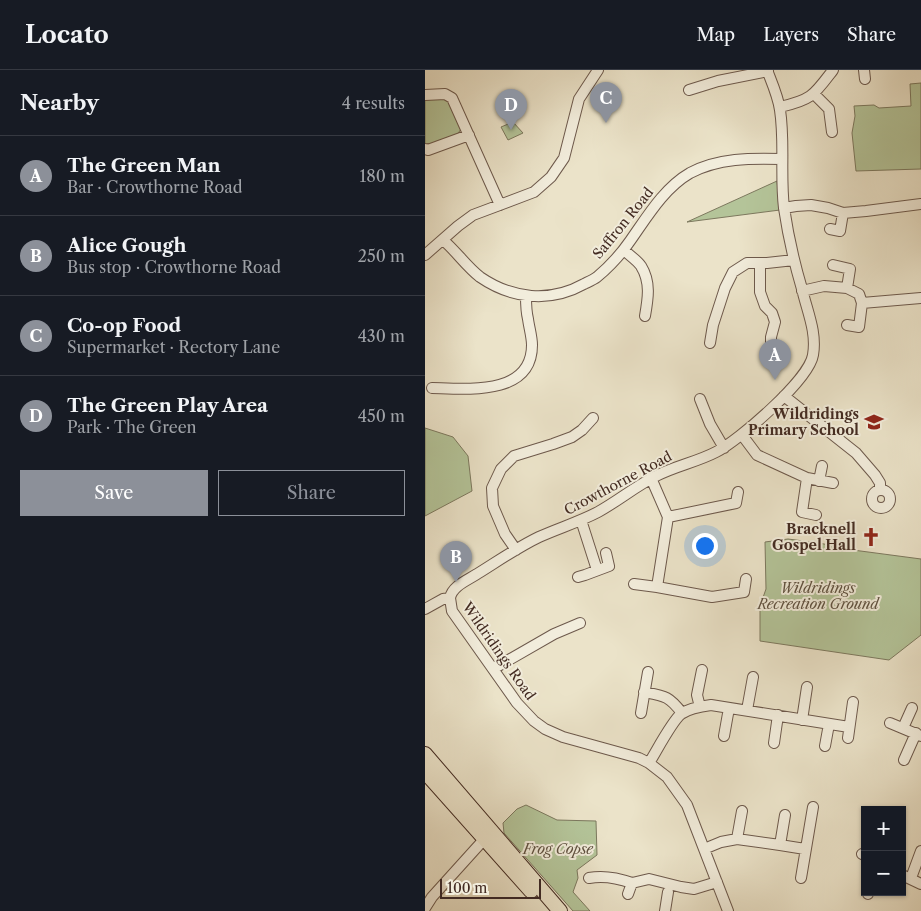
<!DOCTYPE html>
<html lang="en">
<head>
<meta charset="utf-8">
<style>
	:root { --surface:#171b24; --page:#20242c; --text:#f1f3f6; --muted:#9ea1a6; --line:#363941; --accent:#8c9099 }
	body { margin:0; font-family:"Libre Caslon Text",serif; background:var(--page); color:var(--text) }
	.controls { position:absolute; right:15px; bottom:15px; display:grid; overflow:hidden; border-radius:0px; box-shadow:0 1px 4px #0004 }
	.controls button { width:45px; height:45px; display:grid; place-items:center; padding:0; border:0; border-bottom:1px solid var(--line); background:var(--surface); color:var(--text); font:25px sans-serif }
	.scale { position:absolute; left:15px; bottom:12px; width:101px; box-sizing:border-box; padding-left:5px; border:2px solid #432b22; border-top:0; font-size:14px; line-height:18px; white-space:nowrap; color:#432b22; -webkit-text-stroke:4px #f2eddc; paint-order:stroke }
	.you { position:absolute; left:279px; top:475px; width:18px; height:18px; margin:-12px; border:4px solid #fff; border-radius:50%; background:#1a73e8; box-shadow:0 0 0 8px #1a73e833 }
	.badge { display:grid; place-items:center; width:32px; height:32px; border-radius:50%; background:var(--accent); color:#fff; font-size:16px; font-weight:700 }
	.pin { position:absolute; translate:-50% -41px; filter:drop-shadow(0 1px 2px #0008) }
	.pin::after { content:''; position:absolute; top:26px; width:18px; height:15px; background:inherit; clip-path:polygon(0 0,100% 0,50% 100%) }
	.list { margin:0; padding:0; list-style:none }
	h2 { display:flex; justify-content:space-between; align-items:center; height:65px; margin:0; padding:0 20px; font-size:21px }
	h2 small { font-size:16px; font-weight:400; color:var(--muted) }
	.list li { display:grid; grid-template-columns:32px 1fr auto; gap:15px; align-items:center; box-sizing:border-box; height:80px; padding:0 20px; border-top:1px solid var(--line) }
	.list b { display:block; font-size:19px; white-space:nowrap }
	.list p { margin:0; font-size:16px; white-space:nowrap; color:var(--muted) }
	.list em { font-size:16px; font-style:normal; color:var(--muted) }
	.actions { display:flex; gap:10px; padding:15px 20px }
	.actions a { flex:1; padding:11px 0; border:1px solid var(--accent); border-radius:0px; text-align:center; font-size:18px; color:var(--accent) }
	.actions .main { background:var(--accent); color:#fff }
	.map { position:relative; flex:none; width:496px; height:841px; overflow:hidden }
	header { display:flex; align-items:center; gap:30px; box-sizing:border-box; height:70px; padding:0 25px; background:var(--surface); border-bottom:1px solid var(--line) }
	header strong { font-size:24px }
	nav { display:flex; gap:28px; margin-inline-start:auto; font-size:18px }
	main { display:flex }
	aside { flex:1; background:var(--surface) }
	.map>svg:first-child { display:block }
	.green { fill:#b4c499; stroke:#7c785e }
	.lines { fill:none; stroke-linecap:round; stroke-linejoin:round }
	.minor-casing { stroke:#6d594c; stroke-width:12 }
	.highway-casing { stroke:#432b22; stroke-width:16 }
	.minor { stroke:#f2eddc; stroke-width:10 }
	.highway { stroke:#ebe3c9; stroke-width:14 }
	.labels { text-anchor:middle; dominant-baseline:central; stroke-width:4; stroke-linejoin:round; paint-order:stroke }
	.street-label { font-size:14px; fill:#432b22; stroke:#f2eddc }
	.poi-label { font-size:14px; font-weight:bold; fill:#432b22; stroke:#f2eddc; text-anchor:end }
	.park-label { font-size:14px; font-style:italic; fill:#5f5140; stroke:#f2eddc }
</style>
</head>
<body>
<header>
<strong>Locato</strong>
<nav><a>Map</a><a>Layers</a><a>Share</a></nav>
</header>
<main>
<aside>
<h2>Nearby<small>4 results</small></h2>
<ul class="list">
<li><span class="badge">A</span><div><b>The Green Man</b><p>Bar · Crowthorne Road</p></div><em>180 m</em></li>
<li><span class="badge">B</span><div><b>Alice Gough</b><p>Bus stop · Crowthorne Road</p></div><em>250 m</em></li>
<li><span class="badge">C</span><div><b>Co-op Food</b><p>Supermarket · Rectory Lane</p></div><em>430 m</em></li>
<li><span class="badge">D</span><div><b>The Green Play Area</b><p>Park · The Green</p></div><em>450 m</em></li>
</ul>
<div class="actions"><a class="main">Save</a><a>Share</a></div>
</aside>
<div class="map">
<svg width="496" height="841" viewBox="0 0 496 841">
	<rect width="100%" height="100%" fill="#ebe3c9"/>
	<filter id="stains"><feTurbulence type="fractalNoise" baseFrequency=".004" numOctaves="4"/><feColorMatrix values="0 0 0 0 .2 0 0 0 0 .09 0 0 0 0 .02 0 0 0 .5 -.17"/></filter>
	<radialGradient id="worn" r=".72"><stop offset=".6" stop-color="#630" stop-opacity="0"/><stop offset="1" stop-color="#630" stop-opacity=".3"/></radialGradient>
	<path class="green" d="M496 13V99L431 101 427 63 430 46 429 36 449 35 454 38 486 36 485 14Z
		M17 27 24 30 36 59 32 65 0 78V28Z
		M88 52 98 63 83 70 76 57Z
		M352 111 355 140 262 152Z
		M0 358 28 367 43 386 47 421 0 446Z
		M363 469 394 473 428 480 496 489V565L464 590 335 571V536L341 519 340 472Z
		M101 735 132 750 171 751 172 785 152 800 153 808 148 822 165 841H148L79 763 78 753 92 739Z"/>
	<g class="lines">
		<g class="minor-casing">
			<path id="minor" d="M439 0 440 9
				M264 20 293 11 343 1
				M389 24 404 39 407 62
				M0 25 20 24 27 28 75 135
				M355 37C387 30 389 25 408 0
				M0 79 3 80 44 65
				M359 138 371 136 386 135 403 138 418 143 441 141 496 134
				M405 159 415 161 418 143
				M18 170C31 181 41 196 55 207 87 229 125 233 159 214 163 212 168 210 172 207 184 197 196 184 205 171 222 147 239 118 265 103 293 88 326 88 357 89
				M199 180C204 185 212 190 216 196 226 212 223 229 220 246
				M0 185 33 156 48 145 109 122 126 107 139 88 154 29 173 0
				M335 193V222L340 236 347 243 350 252 346 267V277
				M408 195 425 199 422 218
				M377 221 399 216 422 218 434 224 437 233 496 228
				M422 255 434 257 437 233
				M285 273 288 255 300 218 308 202 322 193H342L369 190
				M7 318C42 319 107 326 107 275 107 267 104 257 103 249 101 241 101 233 101 226
				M359 326 431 383 450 405 455 413V420
				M275 329 285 354 299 378
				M317 365 332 385 382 408 408 413
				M226 408 243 447 232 517
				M382 408 377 442 391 445
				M394 411 397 396
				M447 429a9 9 0 1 1 18 0a9 9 0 1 1-18 0Z
				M243 447 311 433 313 422
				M156 450 172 500
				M91 480 80 464 68 436 67 418 76 399 89 386 128 374 147 367 157 360 168 348
				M153 507 160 505 184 496 181 483
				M209 514 232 517 287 527 319 522 321 509
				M25 528C27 516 43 510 52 504 73 491 93 477 114 467 134 458 154 452 173 442 193 431 211 416 231 406 250 396 272 392 291 382 313 371 384 310 388 285 392 262 382 241 377 219 369 192 363 165 359 138 355 105 360 72 355 40 353 26 347 13 342 0
				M25 528 27 541 92 633 109 651 120 659 138 667 214 688 224 693 242 707 262 735 303 841
				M0 539 18 529 25 528
				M68 599 129 564 155 553
				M219 622C240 626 244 626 257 643
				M275 637 272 625 277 600
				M322 640 328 607
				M216 643 223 602
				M377 650 382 617
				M465 653 496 666
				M478 658 487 638
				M299 666 304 638
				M423 668 428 632
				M349 673 353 645
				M400 676 404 654
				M479 690 491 663
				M224 693C231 682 247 651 256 644 263 639 278 636 286 635L424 657
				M312 769 317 741
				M355 775 360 745
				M279 779 296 772 312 769 355 775 380 779
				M437 784 440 785
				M477 805 496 814
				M164 808C179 805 193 808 207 813
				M376 808 388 737
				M486 808 496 781
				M203 824 207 813 224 809 256 817 269 819 292 812
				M443 824V822
				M0 838 7 827 63 765
				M240 841 243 822"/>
		</g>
		<g class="highway-casing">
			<path id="highway" d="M0 684 135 841
				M0 702 106 821"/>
		</g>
		<use href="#minor" class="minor"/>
		<use href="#highway" class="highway"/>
	</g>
	<defs>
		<g id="school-bare" transform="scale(1.5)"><path d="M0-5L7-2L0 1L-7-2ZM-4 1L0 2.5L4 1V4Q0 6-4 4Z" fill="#8f2418" stroke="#f2eddc" stroke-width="2.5" paint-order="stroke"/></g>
		<g id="church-bare" transform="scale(1.5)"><path d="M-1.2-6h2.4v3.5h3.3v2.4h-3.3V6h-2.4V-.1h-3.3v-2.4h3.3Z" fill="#8f2418" stroke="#f2eddc" stroke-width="2.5" paint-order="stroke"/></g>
	</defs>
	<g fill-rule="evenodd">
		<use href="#school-bare" x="449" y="352"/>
		<use href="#church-bare" x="446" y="467"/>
	</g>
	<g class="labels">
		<g class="street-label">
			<text transform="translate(198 153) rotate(-51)">Saffron Road</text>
			<text transform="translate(193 413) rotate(-28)">Crowthorne Road</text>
			<text transform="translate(74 581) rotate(55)">Wildridings Road</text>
		</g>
		<g class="poi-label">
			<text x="434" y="344">Wildridings<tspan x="434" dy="16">Primary School</tspan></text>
			<text x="431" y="459">Bracknell<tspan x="431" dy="16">Gospel Hall</tspan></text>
		</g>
		<g class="park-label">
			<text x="393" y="518">Wildridings<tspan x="393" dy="16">Recreation Ground</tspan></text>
			<text x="133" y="779">Frog Copse</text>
		</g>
	</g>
	<rect width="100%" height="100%" filter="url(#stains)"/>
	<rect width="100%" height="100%" fill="url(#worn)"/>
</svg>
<div class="controls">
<button>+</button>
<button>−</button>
</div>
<div class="scale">100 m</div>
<div class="you"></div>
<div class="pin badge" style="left:350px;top:310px">A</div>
<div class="pin badge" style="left:31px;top:512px">B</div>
<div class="pin badge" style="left:181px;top:53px">C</div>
<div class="pin badge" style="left:86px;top:60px">D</div>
</div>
</main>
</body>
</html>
